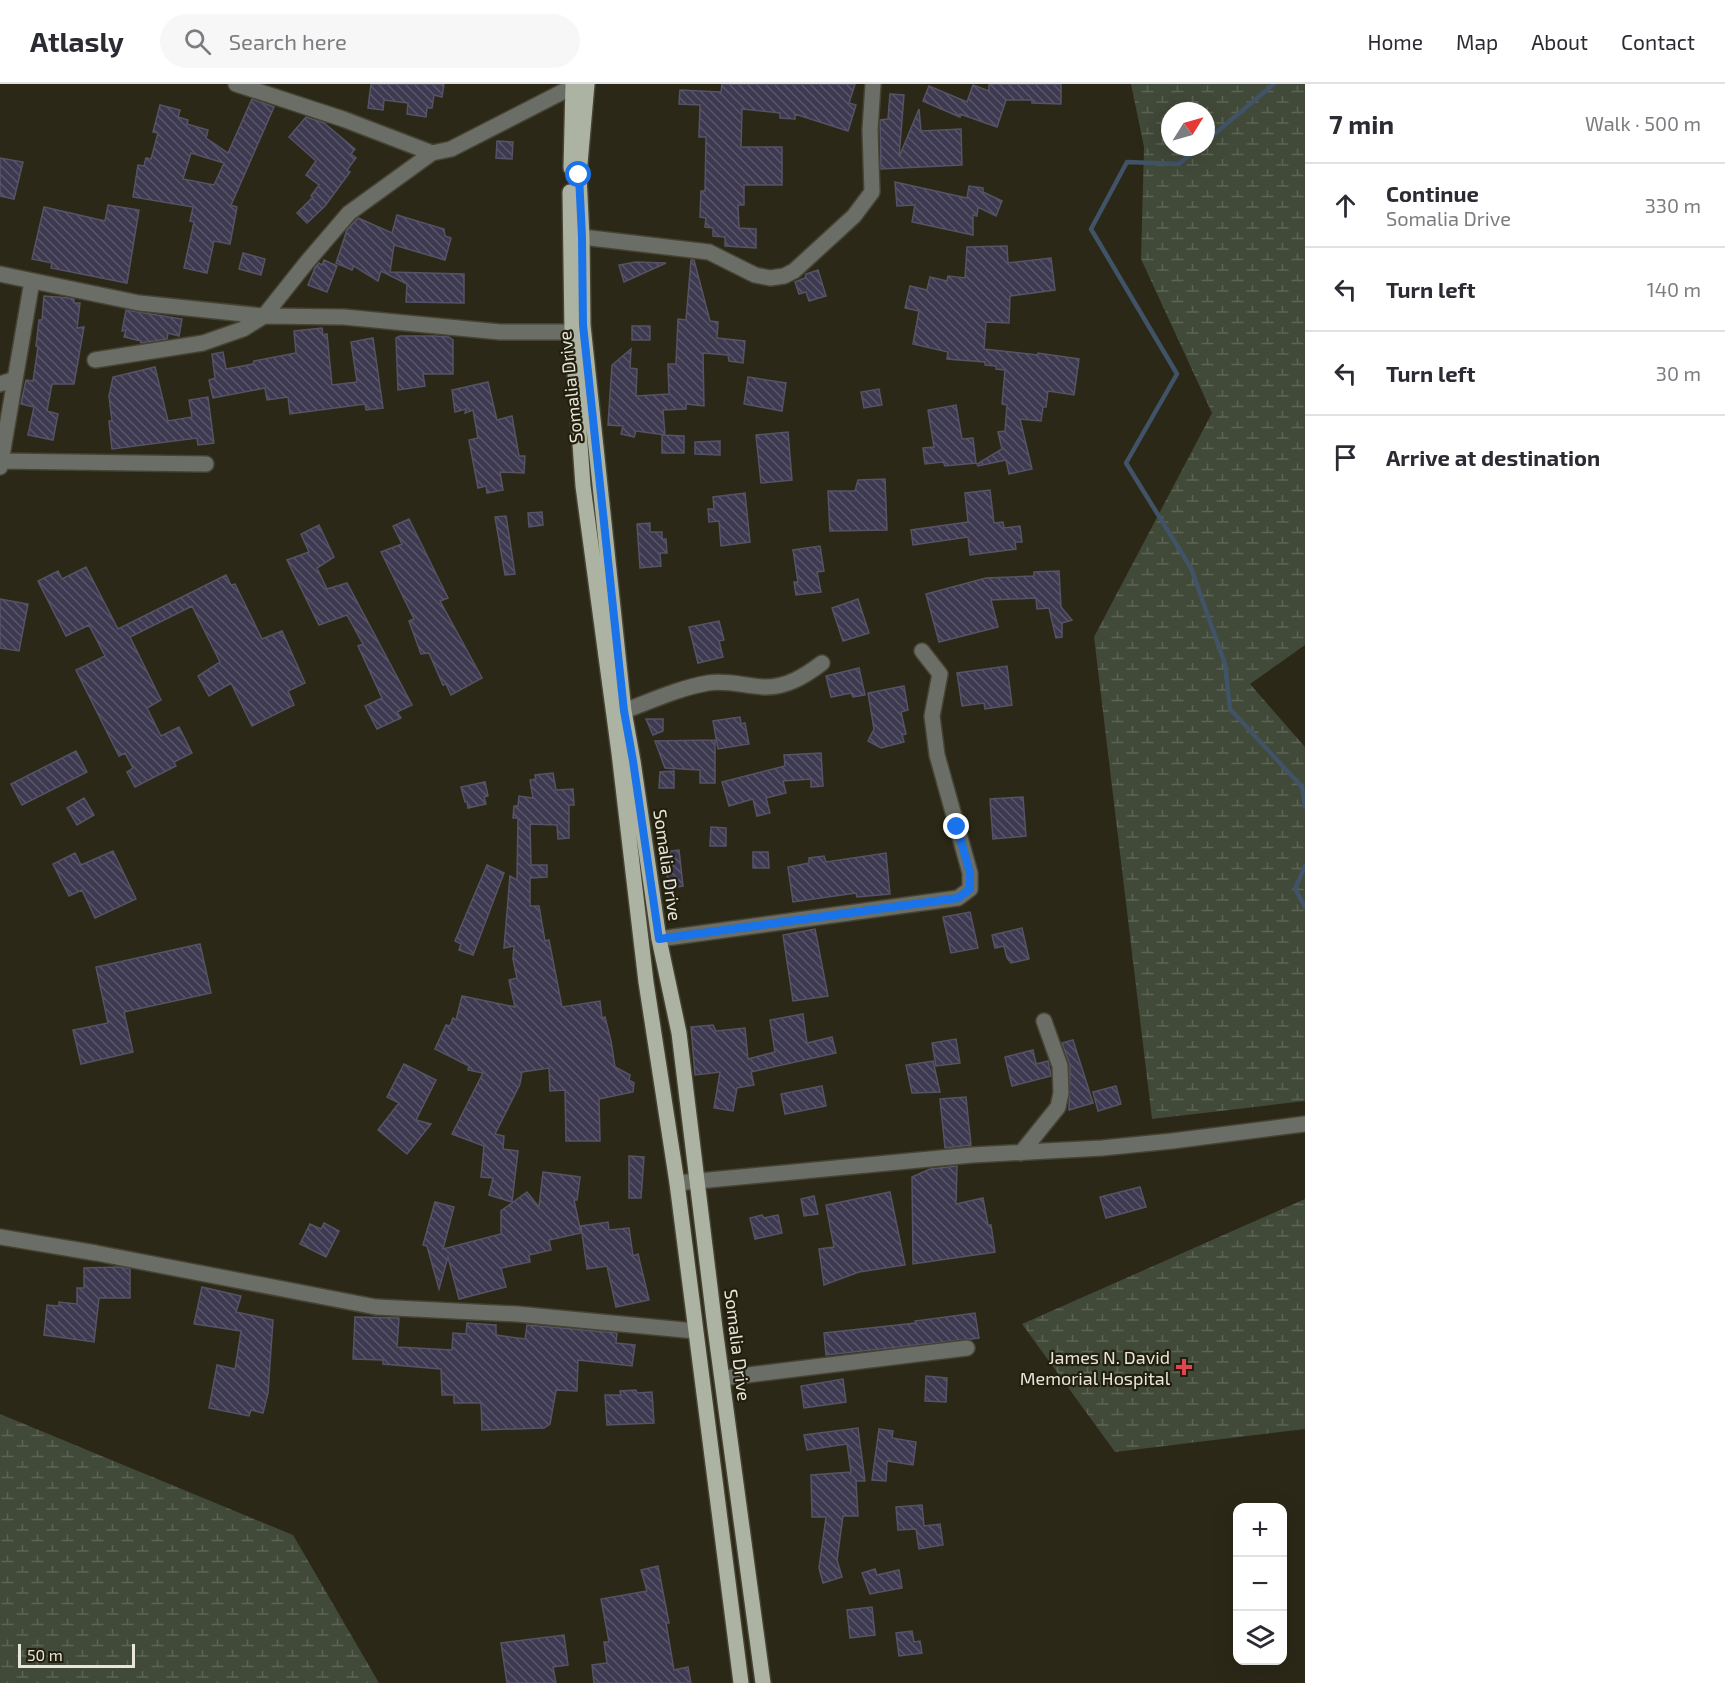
<!DOCTYPE html>
<html lang="en">
<head>
<meta charset="utf-8">
<style>
	:root { --surface:#fff; --page:#f7f7f7; --text:#2b2b33; --muted:#7c7c81; --line:#e1e1e2 }
	body { margin:0; font-family:"Exo 2",sans-serif; background:var(--page); color:var(--text) }
	.controls { position:absolute; right:18px; bottom:18px; display:grid; overflow:hidden; border-radius:12px; box-shadow:0 6px 24px #0002 }
	.controls button { width:54px; height:54px; display:grid; place-items:center; padding:0; border:0; border-bottom:2px solid var(--line); background:var(--surface); color:var(--text); font:30px sans-serif }
	.compass { position:absolute; left:1161px; top:18px; width:54px; height:54px; border-radius:50%; background:var(--surface); box-shadow:0 6px 24px #0002; rotate:53deg }
	.scale { position:absolute; left:18px; bottom:15px; width:117px; box-sizing:border-box; padding-left:6px; border:3px solid #e8e6db; border-top:0; font-size:16px; line-height:21px; white-space:nowrap; color:#e8e6db; -webkit-text-stroke:4px #221f0e; paint-order:stroke }
	.stop { position:absolute; width:18px; height:18px; margin:-14px; border:4px solid #1a73e8; border-radius:50%; background:#fff }
	.stop.end { background:#1a73e8; border-color:#fff; box-shadow:0 2px 6px #0008 }
	.list { margin:0; padding:0; list-style:none }
	h2 { display:flex; justify-content:space-between; align-items:center; height:78px; margin:0; padding:0 24px; font-size:26px }
	h2 small { font-size:20px; font-weight:400; color:var(--muted) }
	.list li { display:grid; grid-template-columns:39px 1fr auto; gap:18px; align-items:center; box-sizing:border-box; height:84px; padding:0 24px; border-top:2px solid var(--line) }
	.list b { display:block; font-size:22px; white-space:nowrap }
	.list p { margin:0; font-size:20px; white-space:nowrap; color:var(--muted) }
	.list em { font-size:20px; font-style:normal; color:var(--muted) }
	.icon { flex:none; width:33px; height:33px; fill:none; stroke:currentColor; stroke-width:2; stroke-linecap:round; stroke-linejoin:round }
	.map { position:relative; flex:none; width:1305px; height:1599px; overflow:hidden }
	header { display:flex; align-items:center; gap:36px; box-sizing:border-box; height:84px; padding:0 30px; background:var(--surface); border-bottom:2px solid var(--line) }
	header strong { font-size:28px }
	nav { display:flex; gap:33px; margin-inline-start:auto; font-size:21px }
	.search { width:420px; height:54px; background:var(--page); display:flex; align-items:center; gap:15px; box-sizing:border-box; padding:0 21px; border-radius:33px; color:var(--muted); font-size:22px }
	main { display:flex }
	aside { flex:1; background:var(--surface) }
	.map>svg:first-child { display:block }
	.wetland { fill:url(#wetland-marsh); fill-rule:evenodd }
	.lines { fill:none; stroke-linecap:round; stroke-linejoin:round }
	.stream { stroke:#405367; stroke-width:4.5 }
	.building { fill:url(#building-back-hatch); stroke:#565365; stroke-width:1.5; fill-rule:evenodd }
	.minor-casing { stroke:#464333; stroke-width:18 }
	.major-casing { stroke:#464333; stroke-width:18 }
	.minor { stroke:#6a6e66; stroke-width:15 }
	.major { stroke:#acb3a3; stroke-width:15 }
	.route { stroke:#1a73e8; stroke-width:8 }
	.health-dot { fill:#e0444e; stroke:#221f0e; stroke-width:2 }
	.labels { text-anchor:middle; dominant-baseline:central; stroke-width:4.5; stroke-linejoin:round; paint-order:stroke }
	.street-label { font-size:18px; fill:#e8e6db; stroke:#221f0e }
	.poi-label { font-size:18px; fill:#e8e6db; stroke:#221f0e; text-anchor:end }
</style>
</head>
<body>
<header>
<strong>Atlasly</strong>
<div class="search"><svg class="icon" aria-label="search" viewBox="0 0 24 24"><circle cx="10" cy="10" r="6"/><path d="M15 15l6 6"/></svg>Search here</div>
<nav><a>Home</a><a>Map</a><a>About</a><a>Contact</a></nav>
</header>
<main>
<div class="map">
<svg width="1305" height="1599" viewBox="0 0 1305 1599">
	<defs>
		<pattern id="wetland-marsh" width="20" height="14" patternUnits="userSpaceOnUse" patternTransform="scale(1.5)"><rect width="20" height="14" fill="#414939"/><path d="M1 5h8M5 5V1M11 12h8M15 12V8" fill="none" stroke="#5c6355"/></pattern>
		<pattern id="building-back-hatch" width="6" height="6" patternUnits="userSpaceOnUse" patternTransform="scale(1.5)"><rect width="6" height="6" fill="#3d3950"/><path d="M-1 5l2 2M0 0l6 6M5-1l2 2" fill="none" stroke="#595669"/></pattern>
	</defs>
	<rect width="100%" height="100%" fill="#2c2818"/>
	<path class="wetland" d="M1131 0H1305V561L1250 600 1305 663V1017L1152 1035 1094 553 1212 329 1141 175 1144 63ZM1170 27H1206V63H1170Z
		M1305 1115V1345L1115 1368 1022 1240Z
		M0 1330 293 1451 379 1599H0Z"/>
	<g class="lines">
		<path class="stream" d="M1206 57 1274 0
			M1199 63 1179 80 1127 78 1091 145 1177 290 1126 379 1191 484 1225 580 1230 625 1302 703 1305 723
			M1305 782 1295 805 1305 823"/>
	</g>
	<path class="building" d="M371 0H444L442 13 434 11 432 24H427L426 33 407 30 408 19 384 16 383 26 368 24Z
		M722 0H855L849 19 856 21 848 47 795 30V35L780 34V29L742 25 741 63H782V101H744V121H738L739 144 756 145V164L725 162V153L713 152V144L705 143 706 134 700 133 701 107H705L706 53H699L700 21 679 20 680 6 721 8Z
		M989 0H1061V20L1032 19V16H1006L997 43 960 30V33L923 17 929 2 967 18 973 1 989 7Z
		M890 10 904 11 899 73 919 25 921 47 961 45 962 81 881 85 880 36 888 35Z
		M252 15 274 23 231 121 237 123 230 160 214 157 207 189 184 184 194 138 190 137 193 123 133 113 138 81 144 82 146 74 151 75 158 49 153 48 160 21 180 26 178 33 188 36 187 40 208 46 206 54 228 69ZM191 69 224 79 214 101 183 95Z
		M306 33 324 39 355 65 351 70 356 74 347 86 350 88 325 122 307 139 297 129 313 113 311 112 319 101 306 91 316 77 289 53Z
		M497 57 513 58 512 75 496 74Z
		M0 74 23 78 14 115 0 112Z
		M895 98 967 114 969 102 983 104V108L1002 117 996 132 978 123 977 132 973 131V151L912 138 915 121 897 122Z
		M108 121 139 126 127 199 51 184 52 179 32 175 44 123 105 137Z
		M397 131 444 145 445 152 451 154 445 176 394 161 390 188 464 190V219L406 218 407 200 381 187 378 197 354 182 352 186 336 179 347 146 356 136 358 134 392 149Z
		M1007 162 1008 179 1051 174 1055 206 1010 212 1009 239 986 238 984 265 1038 271V269L1079 275 1074 311 1048 307 1046 323H1043L1041 337 1020 335 1032 385 1009 390 1006 376 978 382 977 380 1002 365 998 348 1005 347 1007 321 1002 320 1005 286 996 285V282L985 281V278L947 275 948 268 913 260 919 227 905 224 910 202 927 206 930 193 947 197 948 192 965 194 967 163Z
		M243 169 265 175 261 191 239 185Z
		M324 176 337 182 327 208 308 201 315 184 319 179 322 181Z
		M691 176H694L710 237 718 238 717 254 745 257 743 279 729 277 728 271 703 269 704 322 686 320V325L663 326 665 351 636 347 634 353 621 350 623 342 608 341 612 281 631 265 630 284 637 285 636 312 669 310 668 280H676L678 235 686 236Z
		M636 178 666 179 624 198 619 181Z
		M818 186 826 212 809 217 806 208 799 210 795 198 805 194 806 190Z
		M44 212 69 214 74 215V219H80L77 244 84 243 74 300H52L47 327 58 330 53 356 28 351 34 323 21 320 26 296 33 297 38 263 36 262 39 236H42Z
		M126 226 182 235 179 252 168 249 167 255 141 259V257L124 253 126 246 122 247Z
		M632 242H650V256H632Z
		M322 244 323 251 327 250 332 301 357 298 351 258 373 254 383 324 366 326 365 320 290 330 288 313 267 316 265 304 213 314 209 296 215 294 212 270 223 268 226 285 253 280 254 277 296 269 294 247Z
		M400 252H435L449 253 453 256V290H423L425 302 398 306 396 254Z
		M155 283 168 337 192 333 189 316 208 313 214 359 198 361 197 354 112 365 109 337H112L109 312 113 293Z
		M748 293 786 299 782 327 744 320Z
		M488 298 497 336 512 332 519 372H525L524 389 500 388 503 406 487 409 486 402 478 404 469 356 478 354 473 326 465 329 466 325 455 328 452 306Z
		M879 305 882 321 864 324 861 308Z
		M956 321 962 355 973 354 976 379 945 382 943 378 925 380 923 364 934 363 928 326Z
		M788 348 792 396 761 399 756 351Z
		M662 351 684 352V369H662Z
		M720 357V371L695 370V358Z
		M885 395 887 446 830 447 828 407H855L858 396Z
		M990 406 994 439 1003 438 1004 444 1020 442 1022 458H1015L1016 465 970 471 968 453 913 461 911 446 968 438 965 409Z
		M745 409 750 458 721 462 719 437 709 438 708 425H714L713 413Z
		M542 428 543 441 529 443 528 429Z
		M506 432 515 490 505 491 495 433Z
		M409 435 448 514 440 517 482 594 451 611 446 600 443 601 429 569 421 570 409 537 414 535 381 468 402 460 393 442Z
		M650 439V448H662V455H666L667 469H660L661 482 640 484 637 440Z
		M319 441 334 473 317 484 327 505 347 499 412 621 397 628 401 634 377 645 365 622 382 614 358 562 363 560 347 531 319 541 287 476 309 468 301 450Z
		M820 462 824 487 817 488 821 508 796 511 794 498H798L793 466Z
		M86 483 118 545 226 491 231 501 235 500 262 555 282 547 305 599 288 607 294 621 252 642 231 599 209 612 198 592 220 578 192 522 130 553 161 616 147 624 161 652 179 643 192 669 174 678 176 682 135 703 127 688 133 684 125 669 119 672 76 586 105 572 89 541 66 552 38 497 58 487 62 495Z
		M1059 487 1061 523 1072 536 1062 539V553L1056 554 1049 524 1037 525 1036 514 991 516 998 543 939 558 926 510 986 494 1034 492V488Z
		M0 515 28 520 19 567 0 564Z
		M858 515 869 549 843 557 832 524Z
		M719 537 724 556 719 557 723 573 698 579 689 543Z
		M1007 582 1012 621 985 625 984 619 962 622 957 589Z
		M859 584 865 611 853 613 851 609 831 613 826 592Z
		M904 602 908 626 901 628 906 650 902 651 904 658 881 664 868 657 874 645 868 609Z
		M740 633 741 640 745 639 749 660 718 665 713 637Z
		M646 635H663V647L653 651Z
		M715 656V699H700V686L665 684 655 657Z
		M76 667 87 688 22 721 11 700Z
		M821 669 823 702 811 703V695L783 697 786 709 766 714 770 729 757 732 753 715 729 722 722 698 785 682 784 671Z
		M674 687V704H659L660 688Z
		M553 689 556 706 573 705 574 721H569V754L558 755 557 741 530 740 531 781H547V793L530 794V822H539L545 857 549 856 562 923 600 917 602 934 605 933 611 957 615 983 630 991 629 996 634 999 633 1008 599 1015 600 1057H566L565 1006 550 1007 549 984 522 988 520 1000 495 1050 504 1052 503 1065 518 1067 512 1118 489 1111 493 1094 481 1093 484 1062 452 1050 483 989 468 986 469 982 435 965 446 941 450 942 453 934 456 936 462 912 515 923 509 896 517 894 513 875 514 862 504 864 510 792 517 796 518 734H513L514 722H518L519 712 533 714 530 696 536 695 535 691Z
		M485 698 488 712 484 713 486 720 468 724 467 718H465L461 703Z
		M1023 713 1026 752 993 755 990 715Z
		M84 714 94 731 77 741 67 724Z
		M711 743 726 744V762H710Z
		M679 766 683 802 669 804 664 768Z
		M113 767 136 815 95 834 82 806 69 812 53 780 75 769 81 781Z
		M753 768H768L769 784H753Z
		M886 769 890 810 857 813 856 809 793 818 788 783 809 779V774L824 772 826 778Z
		M487 781 504 789 473 871 459 866 461 860 455 857Z
		M970 828 978 864 951 869 943 833Z
		M1022 844 1029 875 1011 879 1007 874 1004 862 995 864 992 851Z
		M815 845 828 912 793 917 783 851Z
		M200 860 211 909 124 928 133 968 81 980 73 946 108 939 96 883Z
		M803 930 807 959 832 953 836 969 751 988 754 1001 737 1004 733 1027 714 1024 720 988 695 991 691 943 713 941 716 947 745 944 748 975 775 968 770 936Z
		M956 955 960 979 936 982 932 959Z
		M1073 956 1093 1019 1069 1026 1070 981 1062 959Z
		M1033 966 1036 980 1048 977 1051 992 1012 1002 1005 973Z
		M933 977 940 1008 912 1009 906 981Z
		M404 980 436 996 416 1036 431 1040 407 1070 378 1046 399 1019 387 1013Z
		M822 1002 826 1022 785 1030 781 1010Z
		M1116 1002 1121 1020 1098 1027 1093 1008Z
		M966 1013 971 1061 945 1064 940 1015Z
		M629 1072 644 1073 641 1114H629Z
		M957 1082 956 1120 983 1114 988 1141H991L995 1168 913 1180 912 1093 930 1085Z
		M543 1088 580 1093 577 1116H574L581 1149 549 1156 551 1166 529 1171 530 1178 501 1184 506 1203 459 1215 448 1173 439 1205 427 1162 423 1161 435 1118 454 1123 443 1165 501 1150V1127L527 1108 539 1123Z
		M1140 1103 1146 1123 1106 1134 1100 1113Z
		M890 1108 905 1181 859 1188 824 1201 819 1165 834 1163 826 1121Z
		M814 1112 818 1130 804 1132 801 1115Z
		M762 1131 764 1134 778 1131 782 1149 755 1155 750 1134Z
		M608 1138 609 1146 629 1144 633 1172 638 1170 649 1216 616 1223 607 1182 587 1185 581 1142Z
		M324 1139 339 1147 326 1173 300 1160 310 1140 321 1145Z
		M120 1183 130 1185V1214H99L94 1258 44 1251 47 1221 59 1222V1218L77 1220V1204H84V1184Z
		M202 1203 241 1212 236 1228 273 1236 268 1309 263 1329 251 1326 249 1332 209 1324 217 1281 235 1285 241 1247 194 1240Z
		M975 1229 979 1254 826 1271 824 1249 916 1239 915 1237Z
		M355 1233 399 1234 397 1263 452 1266 453 1249 466 1250 467 1239 496 1241V1251L525 1255 527 1241 617 1249 616 1259 635 1261 632 1282 578 1276 577 1307 556 1306 550 1340 544 1344 482 1346 481 1319H454V1311H442L441 1285 383 1280V1276L353 1275Z
		M926 1292 947 1294 946 1318 925 1317Z
		M843 1295 846 1318 804 1324 801 1302Z
		M636 1306 637 1309 652 1308 654 1339 607 1341 605 1311H621L620 1307Z
		M858 1344 865 1397H856L858 1432H843L837 1476 842 1493 823 1499 819 1484 826 1433H812L811 1391 851 1388 847 1360 807 1366 804 1351Z
		M879 1345 893 1347 892 1354 916 1358 913 1381 887 1377 886 1397 872 1396Z
		M922 1421 924 1442 940 1440 943 1461 919 1465 916 1445 898 1446 896 1423Z
		M658 1482 669 1539H666L674 1586 688 1583 691 1599H594L592 1581 607 1579 604 1558H609L601 1515 647 1507 641 1486Z
		M875 1485 877 1491 899 1486 902 1504 870 1510 862 1489Z
		M872 1523 875 1551 850 1554 847 1526Z
		M912 1547 914 1558 920 1557 922 1569 899 1572 896 1549Z
		M564 1551 568 1581 553 1583 556 1599H507L501 1559Z"/>
	<g class="lines">
		<g class="minor-casing">
			<path id="minor" d="M236 0 343 35 432 69 451 65 572 3 583 5
				M582 153 709 168 755 191 770 194 784 192 794 187 854 132 872 108 870 46 873 0
				M0 190 139 219 264 232 344 233 500 248H572
				M95 276 203 259 243 245 264 232 307 178 349 129 432 69
				M0 300 15 295
				M0 377 206 380
				M0 383 32 197
				M624 627C651 617 679 604 708 599 727 596 745 602 763 603 786 604 805 592 822 579
				M659 855 958 814 970 805V789L937 671 932 632 940 590 922 567
				M1021 1069 1058 1023 1061 1009 1060 982 1044 937
				M677 1099 972 1071 1102 1064 1172 1057 1305 1040
				M0 1153 96 1169 376 1223 517 1230 695 1247
				M723 1294 967 1264"/>
		</g>
		<g class="major-casing">
			<path id="major" d="M587 0 579 91 582 153 583 241 624 627 633 677 659 855 679 949 715 1244 763 1599
				M571 84 573 0
				M570 108 572 248 583 402 619 669 646 898 677 1099 741 1599"/>
		</g>
		<use href="#minor" class="minor"/>
		<use href="#major" class="major"/>
	</g>
	<g class="lines">
		<path class="route" d="M579 91 582 153 583 241 624 627 633 677 659 855 958 814 970 805V789L957 743"/>
	</g>
	<path class="health-dot" d="M1181 1274h6v6h6v6h-6v6h-6v-6h-6v-6h6z"/>
	<g class="labels">
		<g class="street-label">
			<text transform="translate(570 303) rotate(-96)">Somalia Drive</text>
			<text transform="translate(668 781) rotate(82)">Somalia Drive</text>
			<text transform="translate(738 1261) rotate(83)">Somalia Drive</text>
		</g>
		<g class="poi-label">
			<text x="1170" y="1273">James N. David<tspan x="1170" dy="21">Memorial Hospital</tspan></text>
		</g>
	</g>
</svg>
<div class="controls">
<button>+</button>
<button>−</button>
<button><svg class="icon" aria-label="layers" viewBox="0 0 24 24"><path d="M12 4l9 5-9 5-9-5zM3 14l9 5 9-5"/></svg></button>
</div>
<svg class="compass" viewBox="-18 -18 36 36"><path d="M0-13l5 13h-10z" fill="#e53935"/><path d="M0 13l5-13h-10z" fill="#7c7c81"/></svg>
<div class="scale">50 m</div>
<div class="stop" style="left:579px;top:91px"></div>
<div class="stop end" style="left:957px;top:743px"></div>
</div>
<aside>
<h2>7 min<small>Walk · 500 m</small></h2>
<ul class="list">
<li><svg class="icon" aria-label="ahead" viewBox="0 0 24 24"><path d="M12 20V5M6 11l6-6 6 6"/></svg><div><b>Continue</b><p>Somalia Drive</p></div><em>330 m</em></li>
<li><svg class="icon" aria-label="left" viewBox="0 0 24 24"><path d="M17 20v-9H6M10 6l-5 5 5 5"/></svg><div><b>Turn left</b></div><em>140 m</em></li>
<li><svg class="icon" aria-label="left" viewBox="0 0 24 24"><path d="M17 20v-9H6M10 6l-5 5 5 5"/></svg><div><b>Turn left</b></div><em>30 m</em></li>
<li><svg class="icon" aria-label="arrive" viewBox="0 0 24 24"><path d="M6 21V4h12l-3 4 3 4H6"/></svg><div><b>Arrive at destination</b></div></li>
</ul>
</aside>
</main>
</body>
</html>
